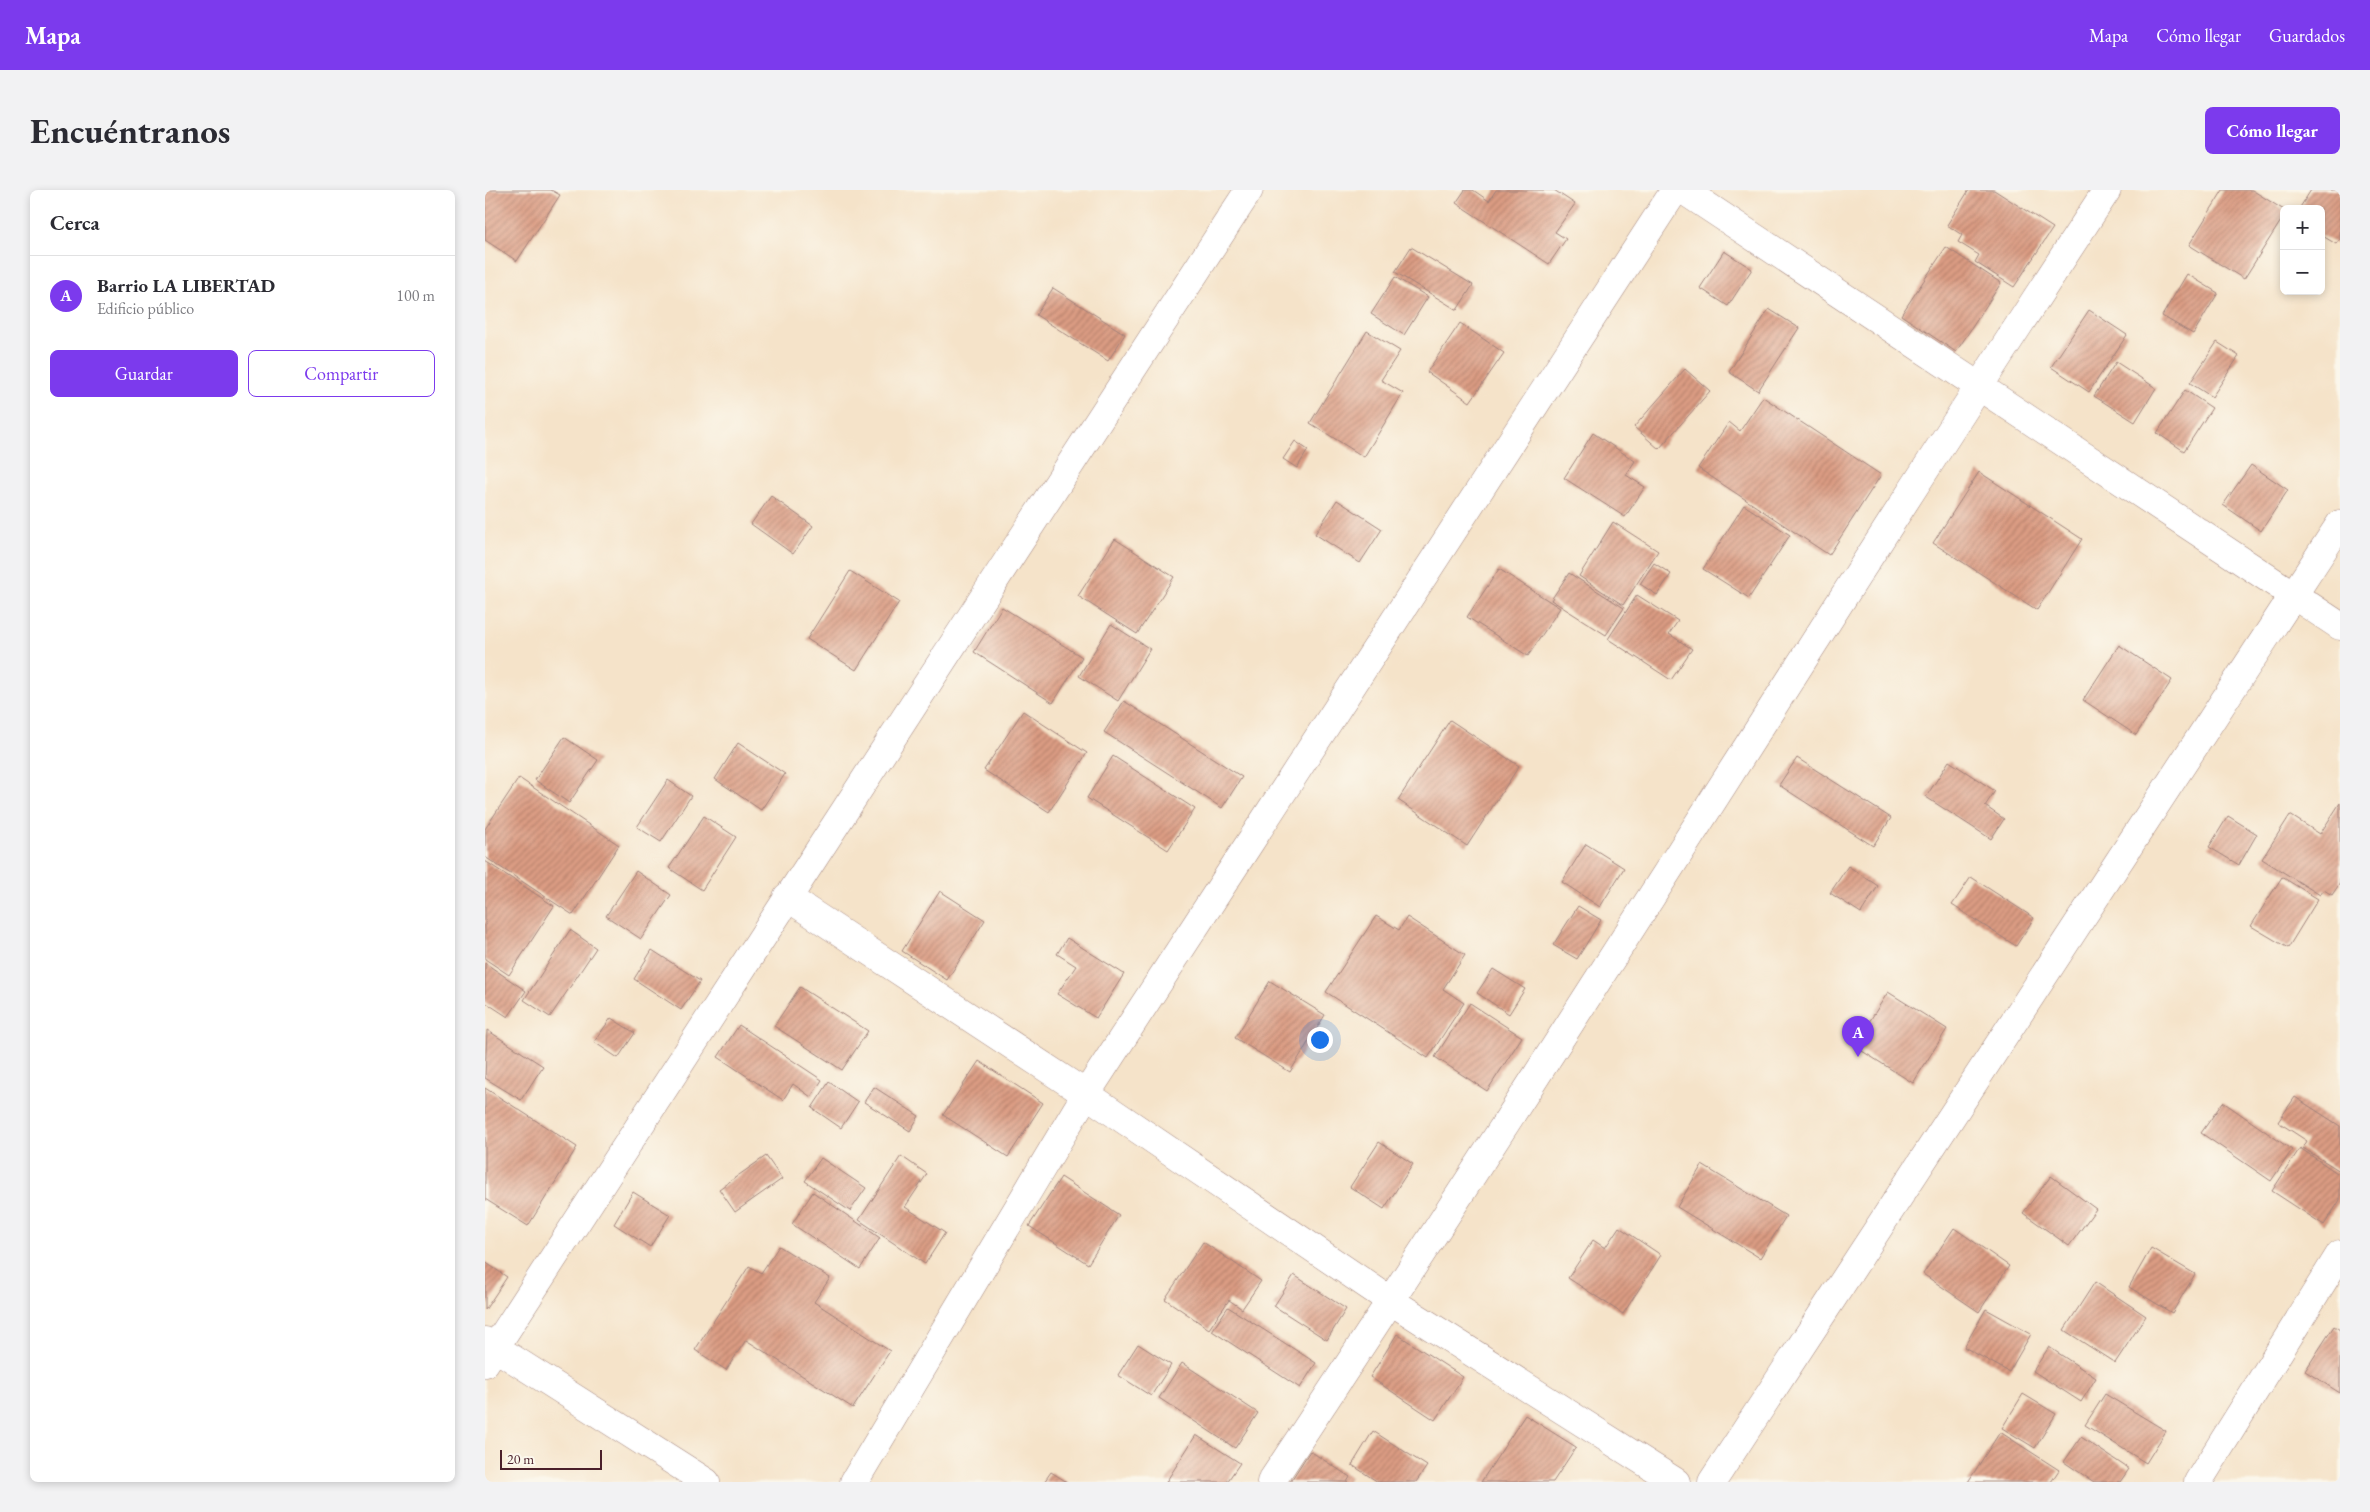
<!DOCTYPE html>
<html lang="es">
<head>
<meta charset="utf-8">
<style>
	:root { --surface:#fff; --page:#f2f2f3; --text:#2b2b33; --muted:#7c7c81; --line:#e1e1e2; --accent:#7c3aed }
	body { margin:0; font-family:"EB Garamond",serif; background:var(--page); color:var(--text) }
	.controls { position:absolute; right:15px; top:15px; display:grid; overflow:hidden; border-radius:8px; box-shadow:0 2px 8px #0003 }
	.controls button { width:45px; height:45px; display:grid; place-items:center; padding:0; border:0; border-bottom:1px solid var(--line); background:var(--surface); color:var(--text); font:25px sans-serif }
	.scale { position:absolute; left:15px; bottom:12px; width:102px; box-sizing:border-box; padding-left:5px; border:2px solid #4a1f2b; border-top:0; font-size:14px; line-height:18px; white-space:nowrap; color:#4a1f2b; -webkit-text-stroke:4px #fbf7ec; paint-order:stroke }
	.you { position:absolute; left:834px; top:849px; width:18px; height:18px; margin:-12px; border:4px solid #fff; border-radius:50%; background:#1a73e8; box-shadow:0 0 0 8px #1a73e833 }
	.badge { display:grid; place-items:center; width:32px; height:32px; border-radius:50%; background:var(--accent); color:#fff; font-size:16px; font-weight:700 }
	.pin { position:absolute; translate:-50% -41px; filter:drop-shadow(0 1px 2px #0008) }
	.pin::after { content:''; position:absolute; top:26px; width:18px; height:15px; background:inherit; clip-path:polygon(0 0,100% 0,50% 100%) }
	.list { margin:0; padding:0; list-style:none }
	h2 { display:flex; justify-content:space-between; align-items:center; height:65px; margin:0; padding:0 20px; font-size:21px }
	h2 small { font-size:16px; font-weight:400; color:var(--muted) }
	.list li { display:grid; grid-template-columns:32px 1fr auto; gap:15px; align-items:center; box-sizing:border-box; height:80px; padding:0 20px; border-top:1px solid var(--line) }
	.list b { display:block; font-size:19px; white-space:nowrap }
	.list p { margin:0; font-size:16px; white-space:nowrap; color:var(--muted) }
	.list em { font-size:16px; font-style:normal; color:var(--muted) }
	.actions { display:flex; gap:10px; padding:15px 20px }
	.actions a { flex:1; padding:11px 0; border:1px solid var(--accent); border-radius:8px; text-align:center; font-size:18px; color:var(--accent) }
	.actions .main { background:var(--accent); color:#fff }
	.map { position:relative; flex:none; width:1855px; height:1292px; overflow:hidden; border-radius:8px }
	header { display:flex; align-items:center; gap:30px; box-sizing:border-box; height:70px; padding:0 25px; background:var(--accent); color:#fff }
	header strong { font-size:24px }
	nav { display:flex; gap:28px; margin-inline-start:auto; font-size:18px }
	.intro { display:flex; align-items:center; justify-content:space-between; box-sizing:border-box; height:120px; padding:0 30px }
	h1 { margin:0; font-size:35px }
	.button { padding:12px 22px; border-radius:8px; background:var(--accent); color:#fff; font-size:18px; font-weight:700 }
	main { display:flex; gap:30px; padding:0 30px }
	aside { flex:1; background:var(--surface); border-radius:8px; box-shadow:0 2px 8px #0003 }
	.map>svg:first-child { display:block }
	.building { fill:url(#building-hatch) }
	.lines { fill:none; stroke-linecap:round; stroke-linejoin:round }
	.minor-casing { stroke:#a0817a; stroke-width:29 }
	.minor { stroke:#fff; stroke-width:28 }
</style>
</head>
<body>
<header>
<strong>Mapa</strong>
<nav><a>Mapa</a><a>Cómo llegar</a><a>Guardados</a></nav>
</header>
<div class="intro"><h1>Encuéntranos</h1><a class="button">Cómo llegar</a></div>
<main>
<aside>
<h2>Cerca<small></small></h2>
<ul class="list">
<li><span class="badge">A</span><div><b>Barrio LA LIBERTAD</b><p>Edificio público</p></div><em>100 m</em></li>
</ul>
<div class="actions"><a class="main">Guardar</a><a>Compartir</a></div>
</aside>
<div class="map">
<svg width="1855" height="1292" viewBox="0 0 1855 1292">
	<defs>
		<pattern id="building-hatch" width="6" height="6" patternUnits="userSpaceOnUse" patternTransform="scale(1.25)"><rect width="6" height="6" fill="#db9c83"/><path d="M-1 1l2-2M0 6l6-6M5 7l2-2" fill="none" stroke="#b47f6b"/></pattern>
	</defs>
	<rect width="100%" height="100%" fill="#fbf7ec"/>
	<filter id="ink" filterUnits="userSpaceOnUse"><feTurbulence type="fractalNoise" baseFrequency=".02" numOctaves="2"/><feDisplacementMap in="SourceGraphic" scale="10" xChannelSelector="R" yChannelSelector="G"/><feConvolveMatrix kernelMatrix="1 2 1 2 8 2 1 2 1" color-interpolation-filters="sRGB"/></filter>
	<filter id="wash" filterUnits="userSpaceOnUse"><feTurbulence type="fractalNoise" baseFrequency=".0096" numOctaves="4" result="noise"/><feDisplacementMap in="SourceGraphic" scale="20" xChannelSelector="R" yChannelSelector="G"/><feGaussianBlur stdDeviation="1.12" result="paint"/><feColorMatrix in="noise" values="0 0 0 0 0 0 0 0 0 0 0 0 0 0 0 0 0 1.4 0 .05"/><feComposite in="paint" operator="in"/></filter>
	<g filter="url(#wash)">
		<rect width="100%" height="100%" fill="#f5e3c9"/>
		<g id="blocks">
			<path class="building" d="M0 0H66L75 5 32 71 0 50Z
				M980 0H988L1004 11 1011 0H1069L1090 14 1070 42 1081 49 1064 74 971 13Z
				M1484 0H1509L1568 38 1529 97 1490 72 1494 65 1473 52 1477 45 1462 35Z
				M1738 0H1767L1799 20V26L1759 89 1704 55Z
				M1826 0H1855V49L1851 54 1836 45V19H1814Z
				M926 57 988 95 972 120 910 82Z
				M1461 57 1516 93 1471 162 1416 125Z
				M1239 61 1267 79 1243 116 1215 98Z
				M1702 84 1733 103 1708 144 1677 126Z
				M910 87 943 107 919 145 886 124Z
				M568 98 640 144 623 171 551 125Z
				M1284 119 1314 138 1273 201 1244 182Z
				M1604 120 1642 145 1604 202 1566 177Z
				M975 133 1019 163 985 212 942 182Z
				M882 141 915 161 896 190 918 203 879 267 825 233Z
				M1732 152 1754 166 1727 207 1705 193Z
				M1631 172 1671 198 1650 232 1609 206Z
				M1200 179 1225 201 1174 259 1149 237Z
				M1700 200 1727 218 1699 261 1672 243Z
				M1278 207 1396 285 1344 365 1213 278 1244 232 1255 241Z
				M1108 243 1150 271 1141 285 1160 297 1140 327 1079 288Z
				M810 251 823 260 812 278 798 269Z
				M1766 275 1803 300 1776 341 1738 315Z
				M1494 282 1597 349 1552 420 1448 353Z
				M286 306 328 336 308 364 266 334Z
				M852 310 897 339 875 373 830 344Z
				M1259 315 1305 345 1264 408 1218 379Z
				M1128 332 1173 361 1138 415 1094 386Z
				M630 349 689 387 652 444 593 406Z
				M1169 373 1186 384 1172 405 1155 394Z
				M1014 379 1075 418 1043 466 982 427Z
				M365 381 414 412 371 480 322 449Z
				M1084 383 1139 418 1121 445 1066 410Z
				M1152 405 1193 431 1184 444 1207 459 1186 490 1123 449Z
				M517 417 597 467 568 513 489 462Z
				M626 434 665 459 633 511 594 486Z
				M1634 455 1687 490 1651 545 1598 510Z
				M639 511 757 587 737 618 619 542Z
				M538 521 602 563 564 622 499 580Z
				M965 530 1034 576 982 656 913 610Z
				M79 547 113 570 84 613 50 590Z
				M253 553 300 584 276 620 230 589Z
				M628 566 710 619 683 660 602 608Z
				M1312 568 1406 628 1388 656 1294 595Z
				M1464 571 1510 601 1500 616 1519 629 1506 649 1441 607Z
				M34 588 134 655 88 725 0 667V639Z
				M183 590 206 606 176 652 152 637Z
				M1855 613V693L1847 705 1839 700 1835 705 1777 669 1805 625 1835 644Z
				M219 626 251 647 217 700 184 678Z
				M1743 626 1772 644 1754 675 1724 657Z
				M1101 654 1139 678 1115 717 1077 692Z
				M0 671 69 716 24 785 0 769Z
				M1363 676 1393 696 1376 723 1345 703Z
				M151 681 186 705 156 749 121 726Z
				M1486 687 1549 728 1531 756 1467 715Z
				M1797 687 1833 709 1803 758 1766 736Z
				M455 701 500 730 462 790 417 761Z
				M1093 716 1116 730 1092 769 1068 755Z
				M891 726 914 740 922 727 980 765 958 799 979 813 943 868 841 802Z
				M85 740 111 758 65 827 39 810Z
				M582 748 639 784 611 828 572 804 591 776 572 764Z
				M167 760 215 791 196 820 149 789Z
				M0 773 41 801 23 827 0 812Z
				M1008 779 1040 799 1024 824 992 803Z
				M785 791 840 825 805 882 750 848Z
				M315 797 383 841 357 880 289 836Z
				M1403 802 1462 839 1428 893 1369 856Z
				M985 813 1037 847 1002 901 950 867Z
				M126 828 150 843 133 868 109 852Z
				M254 835 337 890 326 907 308 894 298 910 233 867Z
				M2 840 58 876 36 910 0 888Z
				M494 871 558 913 523 967 458 925Z
				M344 892 373 912 356 938 327 918Z
				M389 897 434 926 425 941 379 912Z
				M0 898 92 957 43 1036 0 1009Z
				M1810 907 1855 936V981L1818 958 1822 951 1793 932Z
				M1738 912 1807 960 1786 991 1716 943Z
				M894 952 928 974 899 1019 865 997Z
				M1815 958 1855 985V1010L1839 1035 1787 1001Z
				M281 966 297 989 250 1022 234 999Z
				M416 966 442 984 420 1017 460 1043 440 1074 374 1030Z
				M336 968 381 998 365 1021 320 991Z
				M1217 975 1301 1026 1275 1068 1192 1017Z
				M1566 986 1611 1019 1584 1056 1538 1023Z
				M576 987 634 1025 603 1074 544 1036Z
				M148 1002 185 1025 165 1057 129 1034Z
				M328 1002 395 1048 375 1079 307 1034Z
				M1134 1037 1176 1065 1138 1124 1083 1088 1108 1050 1120 1058Z
				M1469 1038 1524 1076 1494 1122 1438 1084Z
				M718 1052 776 1091 757 1119 744 1110 724 1139 680 1109Z
				M294 1056 345 1088 329 1112 405 1161 368 1218 261 1150 241 1180 210 1160 264 1076 276 1083Z
				M1666 1058 1710 1084 1687 1123 1644 1097Z
				M0 1072 22 1087 0 1120Z
				M809 1085 861 1119 842 1150 789 1116Z
				M1610 1092 1661 1126 1630 1173 1579 1140Z
				M743 1117 831 1173 815 1198 727 1141Z
				M1501 1119 1546 1144 1524 1182 1479 1157Z
				M1849 1136 1855 1140V1203L1820 1181Z
				M912 1144 978 1187 950 1230 885 1187Z
				M653 1154 686 1175 666 1206 633 1185Z
				M1564 1157 1611 1188 1596 1212 1548 1181Z
				M697 1173 773 1223 750 1258 674 1208Z
				M1538 1204 1571 1224 1550 1258 1517 1238Z
				M1620 1204 1681 1241 1661 1273 1600 1235Z
				M1040 1225 1091 1257 1068 1292H996Z
				M888 1241 942 1276 931 1292H893L867 1275Z
				M1515 1242 1574 1280 1566 1292H1483Z
				M711 1245 755 1273 742 1292H681Z
				M1596 1247 1644 1279 1635 1292H1609L1579 1272Z
				M825 1261 865 1287 862 1292H805Z
				M566 1282 582 1292H559Z"/>
		</g>
	</g>
	<g filter="url(#ink)">
		<use href="#blocks" fill-opacity="0" stroke="#a0817a" stroke-width="1"/>
		<g class="lines">
			<g class="minor-casing">
				<path id="minor" d="M1198 0 1855 436
					M302 707 601 904 906 1111 1191 1292
					M0 1151 221 1292
					M0 1173 764 0
					M369 1292 601 904 1190 0
					M786 1292C1070 865 1340 429 1622 0
					M1227 1292 1855 334
					M1713 1292 1855 1064"/>
			</g>
			<use href="#minor" class="minor"/>
		</g>
	</g>
</svg>
<div class="controls">
<button>+</button>
<button>−</button>
</div>
<div class="scale">20 m</div>
<div class="you"></div>
<div class="pin badge" style="left:1373px;top:867px">A</div>
</div>
</main>
</body>
</html>
